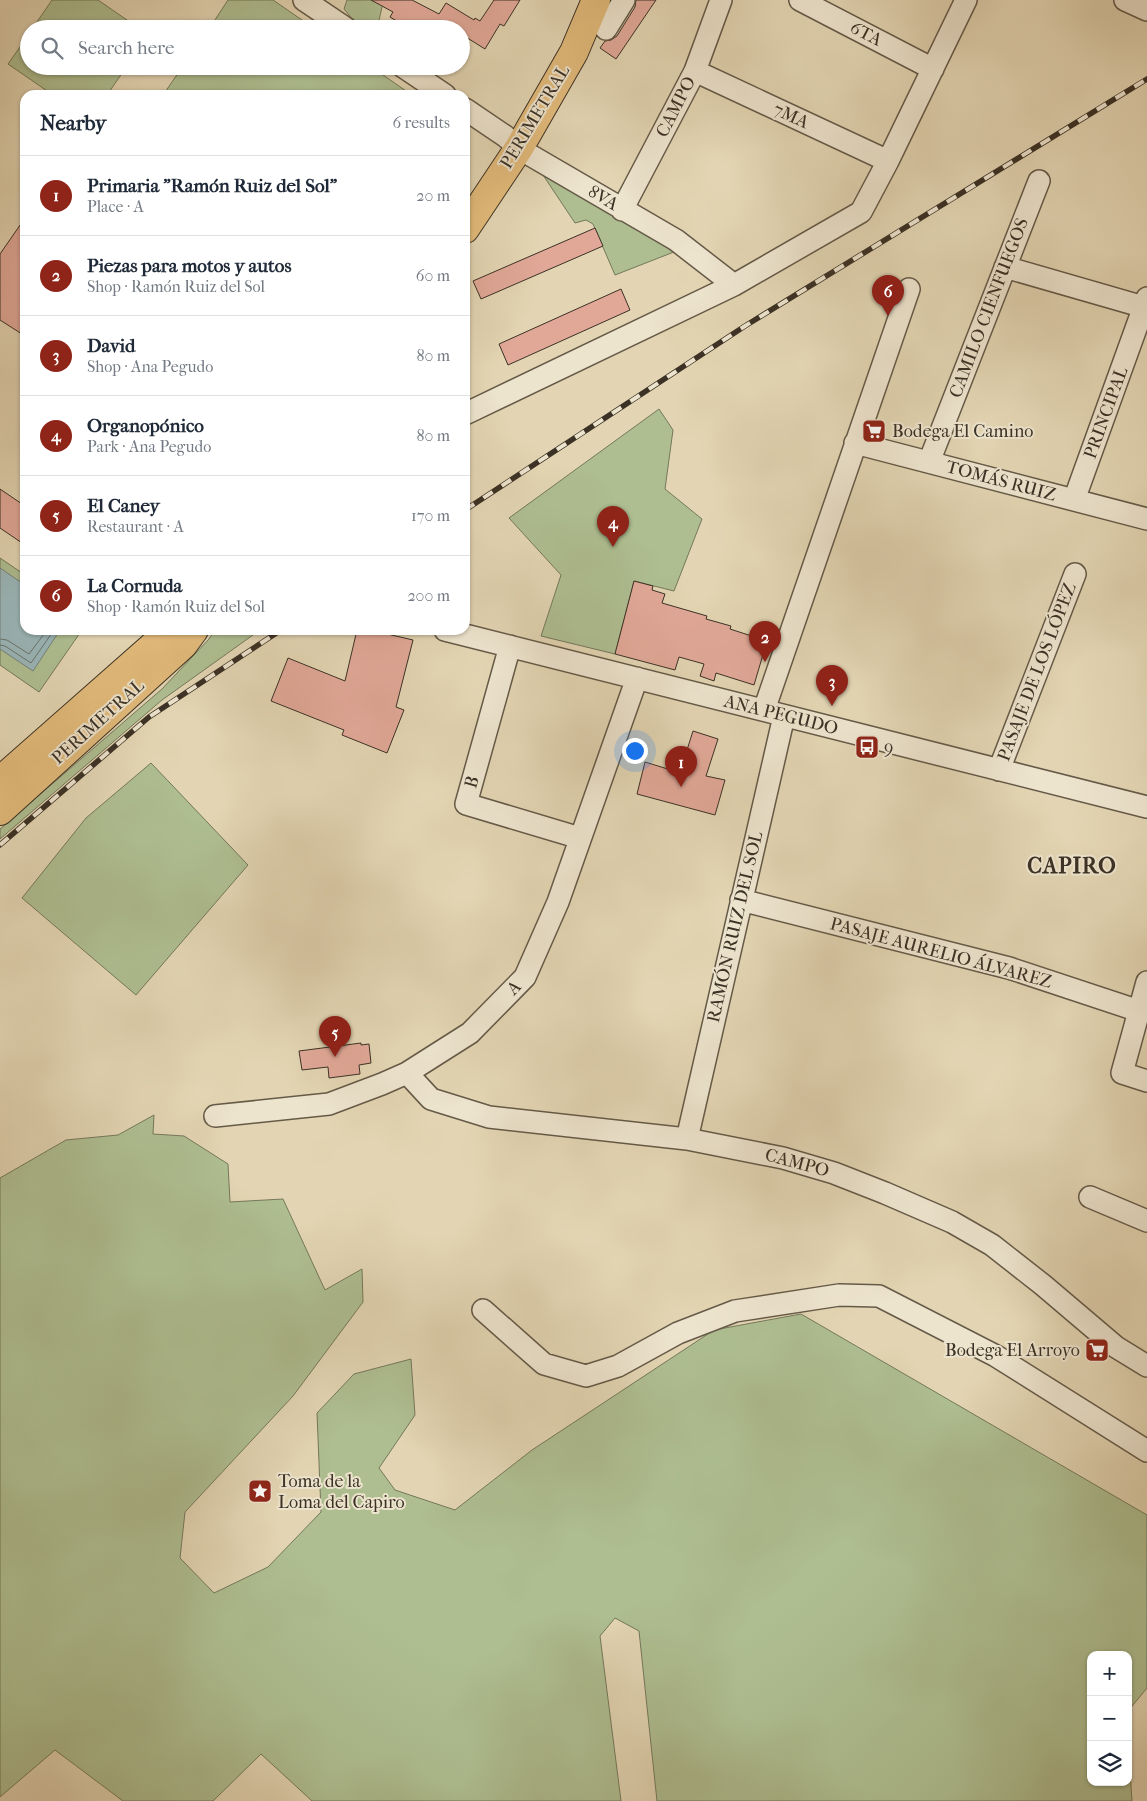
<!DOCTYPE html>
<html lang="en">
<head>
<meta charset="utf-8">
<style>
	:root { --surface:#fff; --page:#f2f2f3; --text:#1f2937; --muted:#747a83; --line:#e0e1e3; --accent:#8f2418 }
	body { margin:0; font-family:"IM FELL French Canon",serif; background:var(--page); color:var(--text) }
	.controls { position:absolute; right:15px; bottom:15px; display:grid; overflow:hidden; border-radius:10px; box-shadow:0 1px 4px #0004 }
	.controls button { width:45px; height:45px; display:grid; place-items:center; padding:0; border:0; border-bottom:1px solid var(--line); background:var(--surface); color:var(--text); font:25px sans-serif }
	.you { position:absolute; left:634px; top:750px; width:18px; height:18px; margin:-12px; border:4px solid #fff; border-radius:50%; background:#1a73e8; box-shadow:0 0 0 8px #1a73e833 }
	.badge { display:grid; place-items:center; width:32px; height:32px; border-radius:50%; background:var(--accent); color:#fff; font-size:16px; font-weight:700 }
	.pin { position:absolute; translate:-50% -41px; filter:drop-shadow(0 1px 2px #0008) }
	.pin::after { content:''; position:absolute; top:26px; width:18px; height:15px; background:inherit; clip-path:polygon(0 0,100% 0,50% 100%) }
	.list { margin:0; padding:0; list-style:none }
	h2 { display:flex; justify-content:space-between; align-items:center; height:65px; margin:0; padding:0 20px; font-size:21px }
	h2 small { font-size:16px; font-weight:400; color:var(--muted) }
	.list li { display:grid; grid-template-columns:32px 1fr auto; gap:15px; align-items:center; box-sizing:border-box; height:80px; padding:0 20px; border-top:1px solid var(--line) }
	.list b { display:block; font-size:19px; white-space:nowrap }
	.list p { margin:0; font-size:16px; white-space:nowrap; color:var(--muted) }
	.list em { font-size:16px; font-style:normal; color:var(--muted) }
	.icon { flex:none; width:28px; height:28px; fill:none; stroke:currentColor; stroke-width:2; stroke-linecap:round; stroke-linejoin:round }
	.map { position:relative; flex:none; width:1147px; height:1801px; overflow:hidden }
	.search { position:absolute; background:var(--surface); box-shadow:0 1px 4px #0004; left:20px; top:20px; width:450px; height:55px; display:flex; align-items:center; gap:12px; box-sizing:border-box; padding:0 18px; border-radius:28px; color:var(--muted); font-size:19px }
	.panel { position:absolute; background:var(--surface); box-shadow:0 1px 4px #0004; left:20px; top:90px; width:450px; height:545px; border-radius:15px }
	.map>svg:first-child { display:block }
	.green { fill:#aebe91; stroke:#74785b }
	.water { fill:#9ab6b8; stroke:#74817d }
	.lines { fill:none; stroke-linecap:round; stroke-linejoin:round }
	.shore { stroke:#6a746e; stroke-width:1 }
	.building { fill:#e1a898; stroke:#3b3125 }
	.minor-casing { stroke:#655a48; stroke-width:24 }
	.major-casing { stroke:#3b3125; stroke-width:30 }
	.minor { stroke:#ede4ce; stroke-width:21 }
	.major { stroke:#e2ba7a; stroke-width:28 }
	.rail-casing { stroke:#3b3125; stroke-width:5.5 }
	.rail { stroke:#ede4ce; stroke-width:4; stroke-dasharray:11; stroke-linecap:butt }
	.labels { text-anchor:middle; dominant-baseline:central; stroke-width:4; stroke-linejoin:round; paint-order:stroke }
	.street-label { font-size:18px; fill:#3b3125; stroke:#ede4ce }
	.poi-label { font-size:18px; fill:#3b3125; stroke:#ede4ce; text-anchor:start }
	.district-label { font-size:22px; font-weight:bold; letter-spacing:1px; fill:#3b3125; stroke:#ede4ce }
</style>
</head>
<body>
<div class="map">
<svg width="1147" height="1801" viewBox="0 0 1147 1801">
	<rect width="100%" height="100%" fill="#e3d5b3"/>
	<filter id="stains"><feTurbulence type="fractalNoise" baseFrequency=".004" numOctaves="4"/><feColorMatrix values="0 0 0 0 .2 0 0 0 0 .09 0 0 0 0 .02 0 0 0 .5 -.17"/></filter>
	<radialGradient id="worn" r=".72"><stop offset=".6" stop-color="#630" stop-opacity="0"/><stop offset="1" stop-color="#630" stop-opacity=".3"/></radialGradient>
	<path class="green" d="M52 0H98L140 29H32Z
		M228 0H273L315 29H209Z
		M347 0H386L382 7 377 29C357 29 356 23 344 9Z
		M29 34V66H127L107 95H53L8 64Z
		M183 66H370L412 95H163Z
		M539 169 679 250 615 275 593 224 586 220 575 223Z
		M659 409 673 430 665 489 702 519 674 591 634 581 615 654 541 636 561 575 509 518Z
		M0 558 25 575V630H82L39 692 0 665Z
		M215 630H260L162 700 0 839V829L162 689 209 639Z
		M151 763 248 865 136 995 22 898 86 818Z
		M154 1115 153 1134 184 1136 228 1164 230 1202 283 1199 325 1290 362 1269 363 1302 293 1396 185 1512 180 1558 214 1593 268 1567 321 1512 317 1413 354 1374 411 1359 415 1415 379 1468 395 1490 455 1510 532 1450 714 1330 801 1314 1147 1515V1688L1128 1711V1655H1091V1782H1128V1741L1132 1801H657L639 1631 615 1618 600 1636 621 1801H312L261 1754 213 1801H123L55 1750 0 1797V1178L66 1140 118 1135Z"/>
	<path class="water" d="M0 568 25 585V630H60L33 671 0 649Z"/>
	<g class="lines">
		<path class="shore" d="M0 639 7 640 29 654 47 630
			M0 645 5 646 31 663 54 630"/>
	</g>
	<path class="building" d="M371 0H412L439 14 446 3 474 20 475 18 480 21 494 0H520L504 26 500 24 485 49 461 34V29H410L390 17 393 12Z
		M636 0H656L616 59 600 48 605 41 611 40 617 36 635 7Z
		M25 218V336L0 320V254Z
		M595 228 603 246 481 299 473 281Z
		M621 289 630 310 508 365 499 344Z
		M0 489 25 506V545L0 528Z
		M634 581 653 586 652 590 665 594 662 603 707 616 706 619 731 626 730 629 767 641 754 685 716 673 714 681 700 676 704 664 679 657 675 670 615 654Z
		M357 630H370L413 640 396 707 404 710 387 753 342 735 344 730 271 701 288 658 345 681Z
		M693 731 718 739 706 776 725 780 715 815 637 794 645 762 671 770 672 766 681 769Z
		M361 1043V1045L369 1044 371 1063 359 1065 360 1074 329 1078 328 1067 302 1070 299 1051Z"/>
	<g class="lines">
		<g class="minor-casing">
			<path id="minor" d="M304 0 347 29
				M800 0 933 69
				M1125 0 1147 10
				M606 29 624 0
				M402 66 445 95
				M695 71 888 161
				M465 109 505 136 519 148 530 155 676 240 734 285
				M622 210 695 71 721 0
				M1005 267 1144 307
				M465 414 734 285 861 212 888 161 966 0
				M855 443 1147 519
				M929 462 1039 181
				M1074 500 1147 298
				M445 630 1147 807
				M510 646 466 804 580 838
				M764 710 909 289
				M999 770 1075 574
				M741 900 1009 968 1139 1011
				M1147 982 1122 1073 1147 1081
				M407 1073 431 1099 489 1117 687 1139 783 1158 834 1173 885 1193 952 1222 992 1245 1043 1285 1116 1347 1147 1366
				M215 1116 329 1104 382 1084 407 1073 470 1033 525 977 558 902 637 678
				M687 1139 784 716
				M1090 1197 1147 1221
				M483 1310 544 1364 586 1376 618 1366 678 1333 735 1311 839 1295 879 1296 996 1356 1147 1451"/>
		</g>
		<g class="major-casing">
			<path id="major" d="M465 229 519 148 574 52 596 0
				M0 781 161 639 168 630
				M0 811 183 645 194 630"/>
		</g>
		<use href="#minor" class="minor"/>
		<use href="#major" class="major"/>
		<g class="rail-casing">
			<path id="rail" d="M465 510 745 326 1147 79
				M0 845 149 717 281 630"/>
		</g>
		<use href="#rail" class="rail"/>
	</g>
	<defs>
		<g id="supermarket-square" transform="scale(1.25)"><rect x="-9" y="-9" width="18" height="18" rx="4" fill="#8f2418" stroke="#ede4ce"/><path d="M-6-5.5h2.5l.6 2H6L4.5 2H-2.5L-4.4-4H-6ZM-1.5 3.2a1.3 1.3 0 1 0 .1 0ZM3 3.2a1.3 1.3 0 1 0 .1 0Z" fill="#fff"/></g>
		<g id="bus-square" transform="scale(1.25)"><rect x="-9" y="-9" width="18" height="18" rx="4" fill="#8f2418" stroke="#ede4ce"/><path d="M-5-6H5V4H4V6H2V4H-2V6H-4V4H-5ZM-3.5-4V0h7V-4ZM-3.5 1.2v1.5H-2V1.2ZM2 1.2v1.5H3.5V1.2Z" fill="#fff"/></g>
		<g id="sight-square" transform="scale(1.25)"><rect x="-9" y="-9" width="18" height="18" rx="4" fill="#8f2418" stroke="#ede4ce"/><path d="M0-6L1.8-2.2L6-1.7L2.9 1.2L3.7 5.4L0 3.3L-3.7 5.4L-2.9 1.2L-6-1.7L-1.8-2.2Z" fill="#fff"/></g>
	</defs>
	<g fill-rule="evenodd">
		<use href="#supermarket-square" x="874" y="431"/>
		<use href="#bus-square" x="867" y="747"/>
		<use href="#supermarket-square" x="1097" y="1350"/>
		<use href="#sight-square" x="260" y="1491"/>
	</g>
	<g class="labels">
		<g class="street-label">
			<text transform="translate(866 34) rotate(27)">6TA</text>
			<text transform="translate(676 107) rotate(-63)">CAMPO</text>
			<text transform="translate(791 116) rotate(25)">7MA</text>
			<text transform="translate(535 117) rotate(-59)">PERIMETRAL</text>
			<text transform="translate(603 198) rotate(31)">8VA</text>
			<text transform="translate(989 308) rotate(-69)">CAMILO CIENFUEGOS</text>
			<text transform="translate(1106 413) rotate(-70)">PRINCIPAL</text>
			<text transform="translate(1001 481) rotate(15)">TOMÁS RUIZ</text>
			<text transform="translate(1037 672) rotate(-69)">PASAJE DE LOS LÓPEZ</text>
			<text transform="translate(781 715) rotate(14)">ANA PEGUDO</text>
			<text transform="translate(98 722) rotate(-42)">PERIMETRAL</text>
			<text transform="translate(472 782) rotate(-74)">B</text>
			<text transform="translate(735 927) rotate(-77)">RAMÓN RUIZ DEL SOL</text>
			<text transform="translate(941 953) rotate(15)">PASAJE AURELIO ÁLVAREZ</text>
			<text transform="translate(514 988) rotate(-46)">A</text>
			<text transform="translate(797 1163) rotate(15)">CAMPO</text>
		</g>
		<g class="poi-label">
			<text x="892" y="431">Bodega El Camino</text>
			<text x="884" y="747">9</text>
			<text x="1080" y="1350" text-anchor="end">Bodega El Arroyo</text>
			<text x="278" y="1481">Toma de la<tspan x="278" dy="21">Loma del Capiro</tspan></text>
		</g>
		<g class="district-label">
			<text x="1072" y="866">CAPIRO</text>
		</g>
	</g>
	<rect width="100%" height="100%" filter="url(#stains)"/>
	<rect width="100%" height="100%" fill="url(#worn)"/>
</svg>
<div class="controls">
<button>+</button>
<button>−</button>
<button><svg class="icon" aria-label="layers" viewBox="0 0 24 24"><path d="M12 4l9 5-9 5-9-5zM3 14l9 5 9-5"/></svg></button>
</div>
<div class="you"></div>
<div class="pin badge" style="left:681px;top:787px">1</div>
<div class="pin badge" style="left:765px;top:662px">2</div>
<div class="pin badge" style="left:832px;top:706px">3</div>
<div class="pin badge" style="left:613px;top:547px">4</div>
<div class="pin badge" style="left:335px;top:1057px">5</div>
<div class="pin badge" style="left:888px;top:316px">6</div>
<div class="search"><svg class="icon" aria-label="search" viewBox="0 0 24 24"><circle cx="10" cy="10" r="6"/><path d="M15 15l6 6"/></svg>Search here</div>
<section class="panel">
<h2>Nearby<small>6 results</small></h2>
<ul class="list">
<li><span class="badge">1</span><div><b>Primaria &quot;Ramón Ruiz del Sol&quot;</b><p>Place · A</p></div><em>20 m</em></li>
<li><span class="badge">2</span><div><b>Piezas para motos y autos</b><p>Shop · Ramón Ruiz del Sol</p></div><em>60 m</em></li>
<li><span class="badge">3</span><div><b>David</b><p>Shop · Ana Pegudo</p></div><em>80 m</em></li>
<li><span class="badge">4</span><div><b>Organopónico</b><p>Park · Ana Pegudo</p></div><em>80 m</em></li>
<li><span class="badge">5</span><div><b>El Caney</b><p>Restaurant · A</p></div><em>170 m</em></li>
<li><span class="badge">6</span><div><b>La Cornuda</b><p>Shop · Ramón Ruiz del Sol</p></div><em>200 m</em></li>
</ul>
</section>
</div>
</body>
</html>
